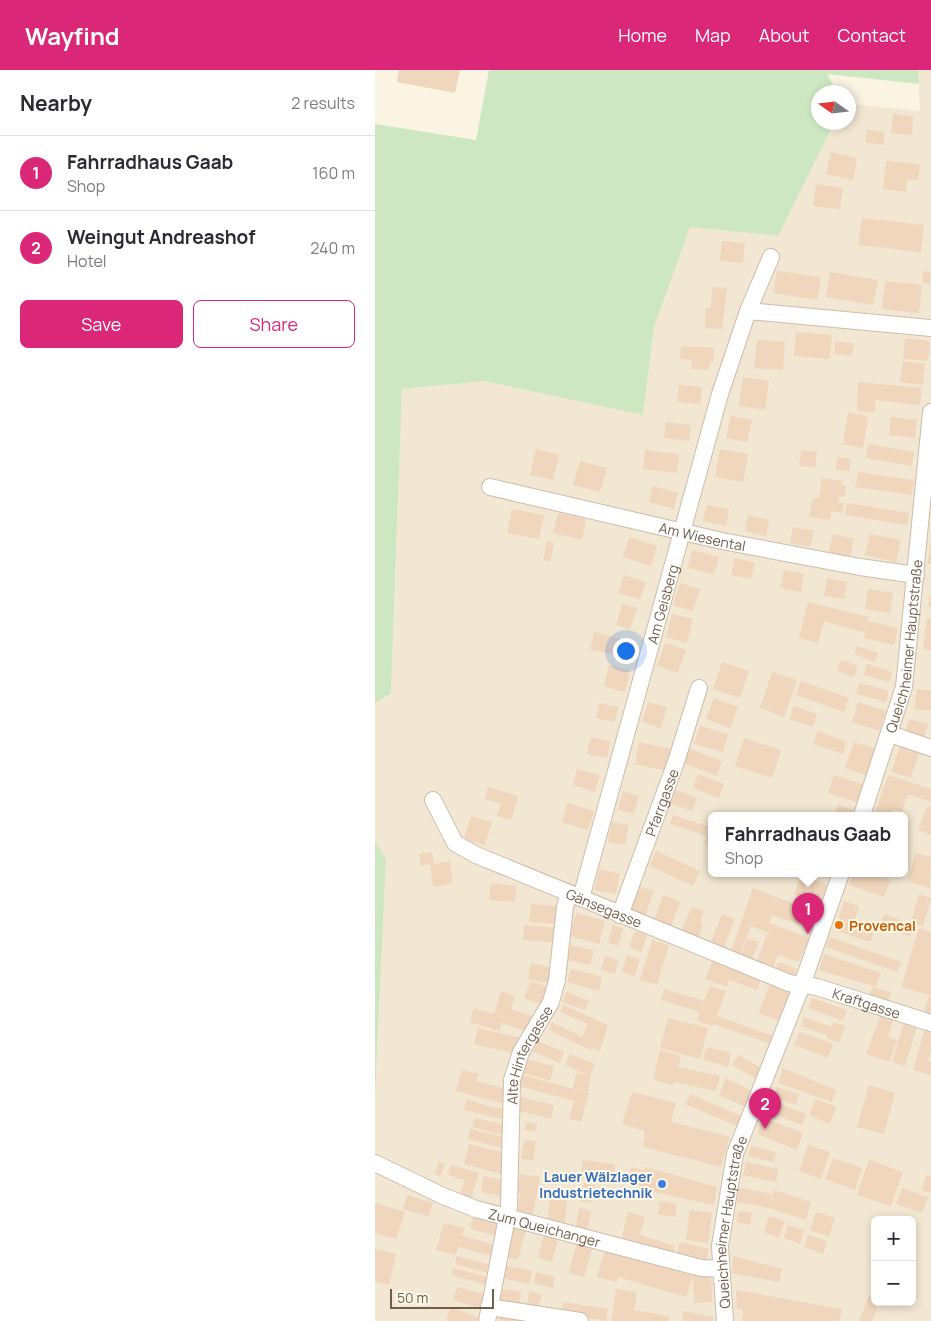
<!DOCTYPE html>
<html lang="en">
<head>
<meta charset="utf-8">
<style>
	:root { --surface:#fff; --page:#f7f7f7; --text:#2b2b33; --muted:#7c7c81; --line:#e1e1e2; --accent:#db2777 }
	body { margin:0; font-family:Manrope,sans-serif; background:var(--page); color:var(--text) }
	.controls { position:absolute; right:15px; bottom:15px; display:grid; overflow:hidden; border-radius:8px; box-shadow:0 2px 8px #0003 }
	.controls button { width:45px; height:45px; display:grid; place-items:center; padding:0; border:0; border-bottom:1px solid var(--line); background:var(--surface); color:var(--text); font:25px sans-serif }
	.compass { position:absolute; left:436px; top:15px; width:45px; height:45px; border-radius:50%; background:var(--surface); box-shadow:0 2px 8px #0003; rotate:284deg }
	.scale { position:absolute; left:15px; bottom:12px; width:104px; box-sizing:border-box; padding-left:5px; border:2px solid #715d4a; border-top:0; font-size:14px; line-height:18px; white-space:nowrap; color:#715d4a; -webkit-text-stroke:4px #fef8e8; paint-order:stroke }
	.you { position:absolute; left:250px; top:580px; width:18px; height:18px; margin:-12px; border:4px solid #fff; border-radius:50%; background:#1a73e8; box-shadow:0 0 0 8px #1a73e833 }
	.badge { display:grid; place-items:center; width:32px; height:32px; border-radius:50%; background:var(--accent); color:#fff; font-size:16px; font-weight:700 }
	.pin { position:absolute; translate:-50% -41px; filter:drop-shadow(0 1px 2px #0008) }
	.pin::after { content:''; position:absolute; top:26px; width:18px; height:15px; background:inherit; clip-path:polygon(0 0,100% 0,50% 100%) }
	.popup { position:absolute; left:333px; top:742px; width:200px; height:65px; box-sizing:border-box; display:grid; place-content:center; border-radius:8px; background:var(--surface); filter:drop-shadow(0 1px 4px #0005); font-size:16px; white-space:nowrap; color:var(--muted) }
	.popup b { font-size:19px; color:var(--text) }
	.popup::after { content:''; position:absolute; left:50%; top:100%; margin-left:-10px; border:10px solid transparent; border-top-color:var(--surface) }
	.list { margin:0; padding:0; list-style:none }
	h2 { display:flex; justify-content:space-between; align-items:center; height:65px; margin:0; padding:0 20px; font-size:21px }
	h2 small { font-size:16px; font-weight:400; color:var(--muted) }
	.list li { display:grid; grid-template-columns:32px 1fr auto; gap:15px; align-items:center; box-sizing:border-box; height:75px; padding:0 20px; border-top:1px solid var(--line) }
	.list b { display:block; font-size:19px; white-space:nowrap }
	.list p { margin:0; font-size:16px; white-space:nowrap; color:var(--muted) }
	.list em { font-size:16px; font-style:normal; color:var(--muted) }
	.actions { display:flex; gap:10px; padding:15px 20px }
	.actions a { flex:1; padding:11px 0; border:1px solid var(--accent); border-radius:8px; text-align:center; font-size:18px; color:var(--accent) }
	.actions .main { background:var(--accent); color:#fff }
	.map { position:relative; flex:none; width:556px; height:1251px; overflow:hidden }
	header { display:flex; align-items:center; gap:30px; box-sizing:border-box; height:70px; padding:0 25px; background:var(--accent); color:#fff }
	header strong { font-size:24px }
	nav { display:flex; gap:28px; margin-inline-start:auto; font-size:18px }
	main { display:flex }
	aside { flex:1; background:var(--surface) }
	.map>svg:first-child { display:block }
	.residential { fill:#f2e7d2; fill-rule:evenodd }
	.green { fill:#cde7c2 }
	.building { fill:#efd6bc }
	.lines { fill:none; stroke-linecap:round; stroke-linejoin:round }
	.minor-casing { stroke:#cbbdaa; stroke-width:18 }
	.minor { stroke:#fff; stroke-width:16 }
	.food-dot { fill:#e8710a; stroke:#fef8e8; stroke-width:2 }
	.shop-dot { fill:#3f7fe0; stroke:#fef8e8; stroke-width:2 }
	.labels { text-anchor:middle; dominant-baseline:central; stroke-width:4; stroke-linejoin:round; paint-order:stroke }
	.street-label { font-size:14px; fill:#715d4a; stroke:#fef8e8 }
	.food-label { font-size:14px; font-weight:bold; fill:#c56008; stroke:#fef8e8; text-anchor:start }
	.shop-label { font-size:14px; font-weight:bold; fill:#366cbe; stroke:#fef8e8; text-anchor:end }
</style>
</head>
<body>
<header>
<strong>Wayfind</strong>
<nav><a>Home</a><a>Map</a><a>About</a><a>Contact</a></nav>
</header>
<main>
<aside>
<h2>Nearby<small>2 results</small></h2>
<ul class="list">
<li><span class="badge">1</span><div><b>Fahrradhaus Gaab</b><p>Shop</p></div><em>160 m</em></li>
<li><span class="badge">2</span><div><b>Weingut Andreashof</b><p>Hotel</p></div><em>240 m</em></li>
</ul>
<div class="actions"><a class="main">Save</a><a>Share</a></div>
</aside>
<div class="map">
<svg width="556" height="1251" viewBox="0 0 556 1251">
	<rect width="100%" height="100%" fill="#fbf4e3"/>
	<path class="residential" d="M543 0H556V1251H0V1028L11 792 0 773V633L16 625 27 319 110 311 268 344 279 257 315 157 403 166 459 53 473 52 474 34 545 41ZM337 745H529V803H337ZM500 1150H537V1232H500Z"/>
	<path class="green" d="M114 0H543L544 14 452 4 462 22H443V52L459 53 403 166 315 157 279 257 268 345 110 311 27 319 16 624 0 633V54L101 70Z
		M0 771 11 790 0 1028Z"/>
	<path class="building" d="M24 0H85L80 23 22 12Z
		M518 44 538 46 537 65 516 63Z
		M492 60 510 62 508 75 490 72Z
		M456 82 482 88 478 110 451 104Z
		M511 91 545 94 543 110 532 109 531 122 508 119Z
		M441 114 468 118 465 139 438 136Z
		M487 148 549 155 546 182 483 175Z
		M347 171 370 173 368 193 345 191Z
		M402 201 446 207 442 230 398 223Z
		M548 201 556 202 555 214 547 213Z
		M455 202 503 210 498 235 451 227Z
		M510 211 547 215 544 243 507 239Z
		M337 217 352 218 347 259 330 258 331 238H336Z
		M421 262 457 265 454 289 419 286Z
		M530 268 555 271 553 291 528 289Z
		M382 270 410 272 408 300 379 298Z
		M460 271 479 273 477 286 459 284Z
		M306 276 339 278 338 292H335L334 300 316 299 317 290 305 289Z
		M528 291 550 294 548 315 525 312Z
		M368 307 394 311 390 340 364 336Z
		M483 312 547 318 545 335 500 330V342L482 341Z
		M304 315 327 317 325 334 302 332Z
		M473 343 493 346 488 378 468 374Z
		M356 346 377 350 372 372 351 368Z
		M516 347 542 350 540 368 514 365Z
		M291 352 316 355 314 371 289 368Z
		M493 374 539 382 537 396 491 388Z
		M161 379 184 385 178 410 155 405Z
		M345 379 373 384 368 412 340 407Z
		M270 380 304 384 302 403 268 399Z
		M426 380 442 382 440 397 424 396Z
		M462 387 476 389 474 401 461 400Z
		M205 391 232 398 225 422 198 415Z
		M483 402 539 410 537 425 480 417Z
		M447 408 467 411 466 415 471 416 469 427 464 426 463 432 469 433 467 443 456 441 455 450 434 447 438 428H444Z
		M278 416 303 423 299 439 274 432Z
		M472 433 534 443 532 455 470 445Z
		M332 435 354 439 351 456 328 451Z
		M137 439 169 445 164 469 132 463Z
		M183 443 211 449 207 470 178 463Z
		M373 445 394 450 391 466 370 461Z
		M418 457 439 461 435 477 415 473Z
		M458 464 479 469 475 487 454 482Z
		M495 464 526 470 521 492 490 485Z
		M254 467 282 476 276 496 248 487Z
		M172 471 179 473 175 492 168 490Z
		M555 474 556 475V494H553Z
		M317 480 344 487 339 504 313 498Z
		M360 488 380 493 376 509 356 505Z
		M409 500 429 504 426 522 405 518Z
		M249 505 271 512 265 529 243 523Z
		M452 508 472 512 469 529 449 526Z
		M305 513 325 519 318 541 298 535Z
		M493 519 518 523 515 543 490 539Z
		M555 525H556V537L553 536Z
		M433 532 494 547 490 563 449 551 443 573 424 568Z
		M247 534 262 538 255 560 241 555Z
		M297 544 318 549 312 573 291 567Z
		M552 548 556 549V580L548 579Z
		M494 551 523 558 519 575 489 568Z
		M219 562 251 570 247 587 215 579Z
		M290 573 311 580 303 603 282 596Z
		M482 576 503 583 500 592 479 584Z
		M466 590 483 596 479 607 462 601Z
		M347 592 374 601 365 628 338 619Z
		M492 594 517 602 514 612 489 605Z
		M234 595 255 600 250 622 229 616Z
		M397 602 422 610 409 647 385 638Z
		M426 611 474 628 469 642 421 625Z
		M484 613 514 621 511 632 481 624Z
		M542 619 556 621V641L539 639Z
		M339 628 363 637 355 658 331 649Z
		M273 632 292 637 286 658 267 652Z
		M483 632 511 641 504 661 477 652Z
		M224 633 243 637 240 652 221 648Z
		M419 636 442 644 438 657 414 649Z
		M534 649 553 654 549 668 530 663Z
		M325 656 353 664 348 682 319 674Z
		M443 661 472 672 468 684 438 674Z
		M216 667 235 671 232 688 212 684Z
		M369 668 406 680 397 708 360 696Z
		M264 672 297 679 292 701 260 694Z
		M479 672 501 679 493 706 470 698Z
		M525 677 544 683 536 708 516 702Z
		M312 678 347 691 342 706 306 692Z
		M202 699 225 705 220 722 198 715Z
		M323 704 349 714 344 728 318 718Z
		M459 705 490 715 485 733 453 723Z
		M513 705 556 719V732L533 724 527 742 518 739 516 745H499Z
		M113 717 143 726 136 750 122 746 126 734 110 729Z
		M299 719 322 728 317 741 294 733Z
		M248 721 264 726 259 744 243 740Z
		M192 733 219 741 213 760 187 752Z
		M463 735 481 741 480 745H459Z
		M552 737 556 738V765L543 760Z
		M298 745 337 758V777L329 774 332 766 295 754Z
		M96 746 117 752 110 775 89 769Z
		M237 752 254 755 250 775 233 772Z
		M281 781 325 801 318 816 274 796Z
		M57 782 59 794 75 791 78 813 58 817 55 794 46 796 44 784Z
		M541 783 556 787 555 818 532 811Z
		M224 799 245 804 241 824 220 820Z
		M441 803H456L453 808Z
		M478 803H513L511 808 515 810 509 827 474 815Z
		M437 809 453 815 445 834 419 824 424 811 434 815Z
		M116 813 141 816 140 832 114 830Z
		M263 816 279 821 269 849 253 844Z
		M378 818 442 843 436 859 397 845 394 853 434 868 424 892 403 885 397 901 381 895 392 864 398 865 376 856 364 888 355 884Z
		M544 824 556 828 548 856 536 852Z
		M288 825 305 831 295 860 278 853Z
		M469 831 484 836 480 850 501 857 495 872 460 860Z
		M156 834 185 836 183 854 154 852Z
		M317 837 329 841 325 853 328 854 323 870 305 863Z
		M201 843 230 851 224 874 195 866Z
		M347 844 360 849 347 881 334 876Z
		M509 844 539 855 535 867 505 856Z
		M149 855 184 858V873L148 870Z
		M238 855 248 858 243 876 233 873Z
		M544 858 556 862V945L549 943 554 925 526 917Z
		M260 861 272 865 266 882 254 877Z
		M455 867 526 892 522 902 451 877Z
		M373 868 384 872 376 892 365 888Z
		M277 870 294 875 282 915 265 910Z
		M196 875 219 881 215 895 192 890Z
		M449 884 506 903 501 917 444 900Z
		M252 885 265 889 260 906 247 902Z
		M230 886 243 890 240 904 226 900Z
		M338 890 386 909 382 920 354 910 352 917 330 909Z
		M403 892 422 899 419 908 400 902Z
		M156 893 182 898 178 914 153 909Z
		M196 899 227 907 224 921 192 912Z
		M156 911 178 919 170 936 149 928Z
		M395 913 415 921 404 951 384 943Z
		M335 916 351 921 342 946 398 966 395 974 339 954 338 956 322 951 325 942 286 930 289 919 329 931Z
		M497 917 516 922 513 933 494 928Z
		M126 921 140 926 136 939 159 947 154 962 127 953 124 961 95 952 99 938 119 944Z
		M191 922 214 931 210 940 187 932Z
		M437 928 472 940 468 951 433 938Z
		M188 935 233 955 225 981 217 978 215 980 174 960 177 952 207 967 213 954 185 942Z
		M507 941 520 944 513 967 522 970 514 992 491 984Z
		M429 947 456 957 458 952 470 956 464 973 452 968 453 966 426 956Z
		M293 948 333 958 325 989 285 978Z
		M529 952 542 957 530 996 517 992Z
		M103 958 145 968 141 984 99 974Z
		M550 958 556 959V981L553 991H556V1005L538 1000Z
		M425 962 458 974 453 988 419 975Z
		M163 971 189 982 185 993 158 982Z
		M331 977 356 983 353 997 328 990Z
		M285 980 306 986 303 997 345 1006 341 1021 299 1012 298 1015 278 1010Z
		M195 984 220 994 215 1006 190 995Z
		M363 985 386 998 380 1008 357 995Z
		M151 989 179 996 175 1010 147 1003Z
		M408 998 461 1020 457 1032 403 1013Z
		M87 1000 104 1004 101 1011 134 1020 130 1034 81 1021Z
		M201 1003 216 1006 213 1022 198 1018Z
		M147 1005 214 1023 206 1052 194 1049 199 1031 144 1016Z
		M351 1008 377 1021 370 1037 344 1025Z
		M494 1015 520 1023 509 1064 482 1057Z
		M402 1017 424 1024 421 1035 398 1027Z
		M257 1022 301 1033 296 1052 355 1067 346 1097 268 1077 270 1061 247 1054Z
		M315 1024 366 1046 362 1056 310 1034Z
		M146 1027 179 1035 176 1049 143 1041Z
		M92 1029 112 1036 132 1039 131 1050 89 1040Z
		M440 1029 461 1037 455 1054 434 1045Z
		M395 1030 431 1044 427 1055 391 1041Z
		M100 1048 134 1056 132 1066 97 1057Z
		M388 1048 428 1063 422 1080 382 1064Z
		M151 1052 162 1054 160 1062 149 1060Z
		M95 1059 133 1068 131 1079 93 1069Z
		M149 1070 161 1071 158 1090 146 1089Z
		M94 1074 131 1083 126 1104 89 1094Z
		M433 1075 455 1082 446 1109 424 1101Z
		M376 1076 401 1082 399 1092 373 1086Z
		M458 1088 487 1098 480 1120 450 1109Z
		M208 1090 240 1094 238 1112 205 1108Z
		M494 1090 528 1102 516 1136 482 1125Z
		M64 1092 70 1094 66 1106 60 1104Z
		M371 1092 403 1099 401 1112 368 1105Z
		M76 1095 104 1103 96 1128 85 1125 90 1110 73 1105Z
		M256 1097 269 1100 270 1097 342 1117 339 1135 264 1119 265 1115 253 1111Z
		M145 1104 165 1107 157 1148 141 1145 146 1123H142Z
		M551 1105 556 1107V1123L547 1120Z
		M109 1106 133 1111 129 1127 106 1122Z
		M209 1113 220 1115 216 1133 205 1131Z
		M365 1118 397 1124 395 1136 399 1120 436 1132 431 1150 394 1138 362 1132Z
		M527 1118 553 1127 547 1143 521 1134Z
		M32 1125 58 1133 54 1146 28 1139Z
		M175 1129 192 1131 189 1157 172 1156Z
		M285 1131 302 1134 300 1147 283 1144Z
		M0 1133 30 1142 21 1169 0 1163Z
		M204 1138 216 1141 212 1164 200 1162Z
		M315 1140 337 1143 333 1173 311 1170Z
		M363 1141 377 1143 375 1155 361 1152Z
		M253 1142 270 1147 265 1165 300 1176 298 1185 246 1171Z
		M441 1142 460 1148 454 1167 435 1160Z
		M98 1146 127 1154 124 1166 95 1159Z
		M394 1146 410 1151 404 1168 389 1162Z
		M69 1153 89 1158 87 1166 121 1175 118 1186 83 1177 81 1185 61 1180Z
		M413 1155 429 1160 425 1174 409 1168Z
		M138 1157 151 1160 143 1190 131 1187Z
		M169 1164 184 1167 177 1192 163 1188Z
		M433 1165 452 1171 448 1184 429 1177Z
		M202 1172 217 1177 209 1207 194 1203Z
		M305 1172 334 1179 331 1191 302 1184Z
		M0 1179 21 1184 14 1215 0 1212Z
		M230 1180 318 1206 311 1227 243 1207 241 1212 222 1207Z
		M82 1186 120 1196 117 1204 80 1194Z
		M358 1186 407 1199 404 1212 357 1203Z
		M130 1195 157 1201 154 1214 127 1208Z
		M78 1198 116 1208 114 1216 76 1205Z
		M161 1202 180 1207 178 1218 159 1213Z
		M318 1205H336L337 1232 319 1233Z
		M82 1217 111 1225 107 1239 78 1230Z
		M124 1218 146 1222 144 1237 121 1233Z
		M241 1219 262 1222 259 1240 294 1246V1251H236Z
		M361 1220 467 1239 464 1251H367L368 1240 362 1239Z
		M155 1221 167 1225 162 1241 151 1238Z
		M494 1226 500 1228V1232H504L497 1251H484Z
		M188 1232 233 1239 231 1251 186 1243Z
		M76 1238 106 1248 104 1251H71Z
		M309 1241 338 1247V1251H307Z
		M125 1242 148 1246 147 1251H124Z"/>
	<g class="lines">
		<g class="minor-casing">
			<g id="minor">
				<path d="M373 241 396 187"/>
				<path id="s1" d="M115 417 347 471 485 497 541 505"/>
				<path d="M515 664 556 678"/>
				<path id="s2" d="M58 730 80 773 101 785 414 913 442 917 556 953"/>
				<path id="s3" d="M487 745 529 617 556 342"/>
				<path id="s4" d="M206 828 345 324 373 241 556 258"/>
				<path id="s5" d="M245 845 301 692 324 618"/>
				<path id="s6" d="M0 1093 68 1126 101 1139 326 1198 346 1199"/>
				<path d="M114 1237 205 1251"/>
				<path id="s7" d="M112 1251 134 1137 137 1010 146 982 176 932 182 910 190 837 194 823"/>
				<path id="s8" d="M350 1251 345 1176 360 1084 427 915 466 803"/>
			</g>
		</g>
		<use href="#minor" class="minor"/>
	</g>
	<circle class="food-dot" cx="464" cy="855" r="5"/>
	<circle class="shop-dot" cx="287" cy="1114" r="5"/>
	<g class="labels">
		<g class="street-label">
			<text stroke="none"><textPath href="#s1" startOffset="218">Am Wiesental</textPath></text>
			<text stroke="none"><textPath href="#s4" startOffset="305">Am Geisberg</textPath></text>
			<text stroke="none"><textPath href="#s3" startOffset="175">Queichheimer Hauptstraße</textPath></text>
			<text stroke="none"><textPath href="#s5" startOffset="120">Pfarrgasse</textPath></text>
			<text stroke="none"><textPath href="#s2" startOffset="211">Gänsegasse</textPath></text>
			<text stroke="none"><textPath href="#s2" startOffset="491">Kraftgasse</textPath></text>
			<text stroke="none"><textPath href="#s7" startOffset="272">Alte Hintergasse</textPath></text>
			<text stroke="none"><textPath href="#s8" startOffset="100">Queichheimer Hauptstraße</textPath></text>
			<text stroke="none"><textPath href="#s6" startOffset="182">Zum Queichanger</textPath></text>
		</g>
		<g class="food-label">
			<text x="474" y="855">Provencal</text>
		</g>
		<g class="shop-label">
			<text x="277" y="1106">Lauer Wälzlager<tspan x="277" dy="16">Industrietechnik</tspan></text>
		</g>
	</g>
</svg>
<div class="controls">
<button>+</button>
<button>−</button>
</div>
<svg class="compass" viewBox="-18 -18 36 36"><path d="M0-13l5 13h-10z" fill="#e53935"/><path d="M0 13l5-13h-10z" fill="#7c7c81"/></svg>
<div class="scale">50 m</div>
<div class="you"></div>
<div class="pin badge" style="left:433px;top:864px">1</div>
<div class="popup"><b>Fahrradhaus Gaab</b>Shop</div>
<div class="pin badge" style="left:390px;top:1059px">2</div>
</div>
</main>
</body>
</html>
